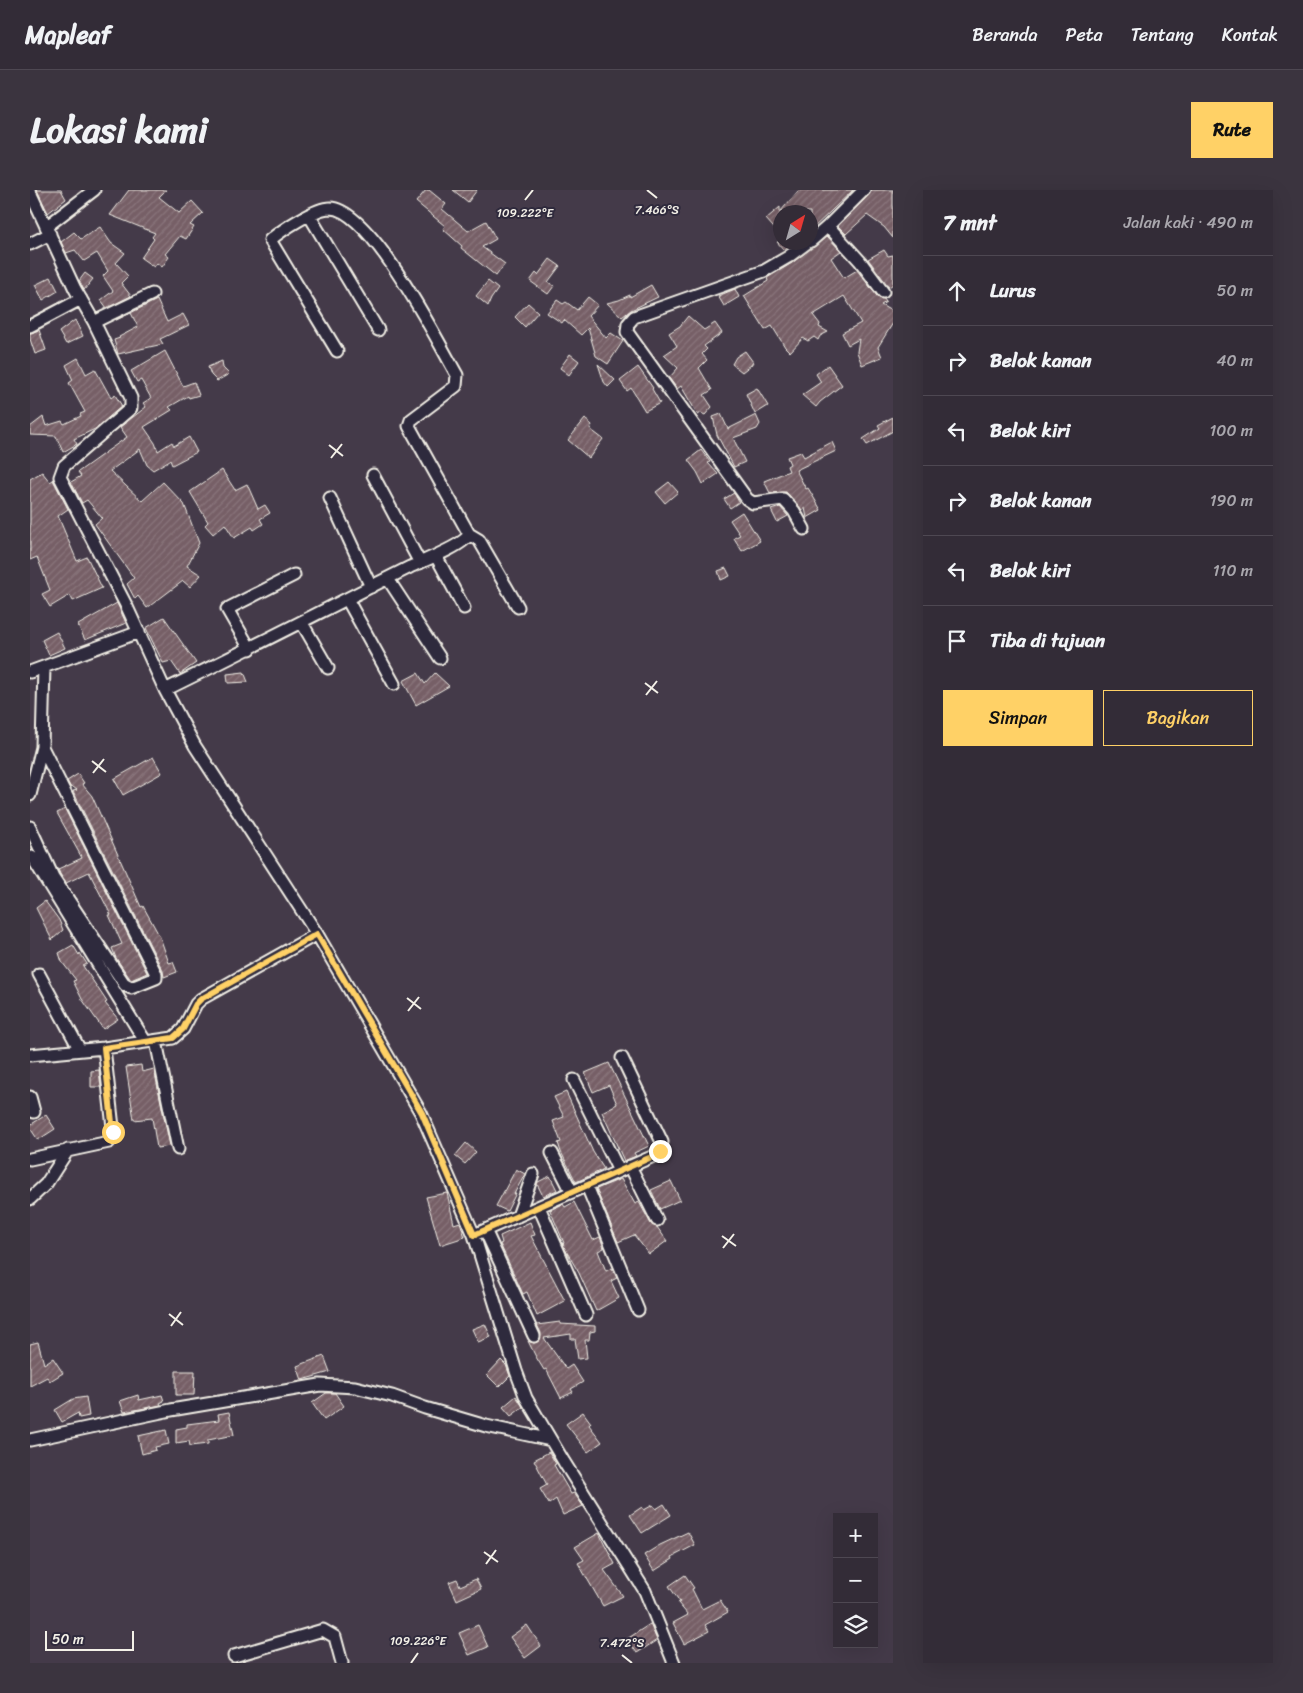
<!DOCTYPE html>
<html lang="id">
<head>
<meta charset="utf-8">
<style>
	:root { --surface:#332c37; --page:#3b343f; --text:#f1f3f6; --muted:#a9a7ad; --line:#4e4852; --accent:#ffd166 }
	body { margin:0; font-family:Sriracha,sans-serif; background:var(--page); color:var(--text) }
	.controls { position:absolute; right:15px; bottom:15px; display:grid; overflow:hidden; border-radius:0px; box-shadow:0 5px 20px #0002 }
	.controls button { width:45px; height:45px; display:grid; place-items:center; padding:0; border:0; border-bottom:1px solid var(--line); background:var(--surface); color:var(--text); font:25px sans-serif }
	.compass { position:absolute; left:743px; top:15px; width:45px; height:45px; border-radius:50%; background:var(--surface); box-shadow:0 5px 20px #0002; rotate:37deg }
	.scale { position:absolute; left:15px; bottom:12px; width:89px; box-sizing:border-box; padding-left:5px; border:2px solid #f4f1e8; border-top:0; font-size:14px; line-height:18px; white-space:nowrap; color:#f4f1e8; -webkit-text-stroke:4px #2f2a3d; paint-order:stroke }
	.stop { position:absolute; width:15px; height:15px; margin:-11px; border:4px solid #ffd166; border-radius:50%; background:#fff }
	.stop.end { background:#ffd166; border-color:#fff; box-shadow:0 1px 5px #0008 }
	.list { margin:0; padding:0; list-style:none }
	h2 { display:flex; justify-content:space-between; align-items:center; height:65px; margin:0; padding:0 20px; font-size:21px }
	h2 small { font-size:16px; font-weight:400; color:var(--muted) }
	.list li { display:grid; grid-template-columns:32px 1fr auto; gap:15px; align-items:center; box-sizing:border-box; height:70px; padding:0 20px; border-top:1px solid var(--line) }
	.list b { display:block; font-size:19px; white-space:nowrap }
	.list em { font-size:16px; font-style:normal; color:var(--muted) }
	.actions { display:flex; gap:10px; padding:15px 20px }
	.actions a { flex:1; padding:11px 0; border:1px solid var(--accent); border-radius:0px; text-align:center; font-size:18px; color:var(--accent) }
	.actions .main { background:var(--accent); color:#111 }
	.icon { flex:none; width:28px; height:28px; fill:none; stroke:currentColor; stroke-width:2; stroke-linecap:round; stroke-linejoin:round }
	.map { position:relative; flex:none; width:863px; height:1473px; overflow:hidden; border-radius:0px }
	header { display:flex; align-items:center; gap:30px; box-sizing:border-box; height:70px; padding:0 25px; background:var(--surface); border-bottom:1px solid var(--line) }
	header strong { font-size:24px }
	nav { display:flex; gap:28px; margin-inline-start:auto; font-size:18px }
	.intro { display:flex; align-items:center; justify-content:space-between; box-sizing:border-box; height:120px; padding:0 30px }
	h1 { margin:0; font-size:35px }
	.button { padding:12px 22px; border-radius:0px; background:var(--accent); color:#111; font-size:18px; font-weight:700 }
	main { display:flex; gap:30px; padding:0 30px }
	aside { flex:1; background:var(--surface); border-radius:0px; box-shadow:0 5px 20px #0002 }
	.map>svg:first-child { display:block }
	.building { fill:url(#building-hatch); stroke:#f4f1e8 }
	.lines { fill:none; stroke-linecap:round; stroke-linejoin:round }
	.street-casing { stroke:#f4f1e8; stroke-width:15 }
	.street { stroke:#2f2a3d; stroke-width:11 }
	.route { stroke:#ffd166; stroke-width:6 }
	.ticks { fill:none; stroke:#f4f1e8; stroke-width:2 }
	.ticks-label { font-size:12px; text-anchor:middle; fill:#f4f1e8; stroke:#2f2a3d; stroke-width:4; stroke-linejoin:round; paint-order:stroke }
</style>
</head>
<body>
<header>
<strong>Mapleaf</strong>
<nav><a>Beranda</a><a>Peta</a><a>Tentang</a><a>Kontak</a></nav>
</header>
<div class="intro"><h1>Lokasi kami</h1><a class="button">Rute</a></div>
<main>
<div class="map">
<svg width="863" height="1473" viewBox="0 0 863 1473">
	<defs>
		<pattern id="building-hatch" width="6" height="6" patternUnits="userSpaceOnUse" patternTransform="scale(1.25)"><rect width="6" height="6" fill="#765e66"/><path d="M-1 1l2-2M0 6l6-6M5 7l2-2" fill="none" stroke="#8a767c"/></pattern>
	</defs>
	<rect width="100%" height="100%" fill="#443a49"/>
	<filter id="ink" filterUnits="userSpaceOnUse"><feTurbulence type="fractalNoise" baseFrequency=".02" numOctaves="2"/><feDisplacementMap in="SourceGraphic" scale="10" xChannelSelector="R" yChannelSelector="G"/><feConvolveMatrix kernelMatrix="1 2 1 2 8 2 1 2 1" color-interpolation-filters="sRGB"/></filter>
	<g filter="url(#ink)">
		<path class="building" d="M7 0H31L36 9 18 23Z
			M99 0H136L129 7 149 23 162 11 173 23 160 35 164 37 156 49 150 46 135 64 139 67 132 77 127 73 124 77 111 68 124 49 122 47 125 43 80 25Z
			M396 0H399L416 14 412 19 438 41 456 31 466 49 452 57 475 74 466 86 431 58 432 56 413 39 415 36 386 12Z
			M423 0H447L438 12Z
			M769 0H823L780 41V22H750V45L736 29 750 17V22Z
			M841 0H863V48L854 37 837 25 816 44 808 36 839 5Z
			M70 37 81 53 95 63 86 73 98 86 91 93 101 106 77 118 71 110 83 101 73 86 78 81 67 63 54 71 45 60 36 63 31 52 44 42 51 49Z
			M797 46 811 61 801 68 814 88 827 80 847 106 854 109 856 112 851 115 863 122V133L848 157 852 167 832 175 827 162 829 149 818 155 812 143 831 133 814 106 783 125 790 134 789 137 798 142 790 146 788 150 784 147 778 151 773 148 760 162 755 157 742 136 735 140 714 106 738 91 737 88 762 73Z
			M747 52H765L754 60Z
			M854 60 858 66 863 65V94L859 97 838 69Z
			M520 69 530 76 518 92 524 96 518 104 500 91 506 83 508 85Z
			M55 83 63 89 54 100 49 91Z
			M21 87 28 101 13 110 5 95Z
			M458 91 468 99 461 109 458 116 446 106Z
			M621 95 628 107 601 120 592 127 577 113 589 110 600 105V107Z
			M705 99 709 107 694 116 688 106Z
			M558 107 568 115 558 126 576 148 581 143 593 151 578 174 566 166 558 138 551 145 534 130 532 133 517 123 527 110 533 114 536 112 547 120Z
			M127 110 137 132 153 124 159 135 130 149 133 154 88 164 84 150 90 148 89 147 108 137 101 123 86 130Z
			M498 113 508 122 495 137 485 127Z
			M658 126 674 140 685 133 692 143 674 156 677 159 672 164 677 170 669 178 682 200 674 205 682 217 675 225 671 223 668 225 651 196 647 199 639 188 648 178 634 165 647 156 639 143 650 136Z
			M45 130 53 146 36 154 29 142Z
			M9 140 16 160 5 164 0 149V143Z
			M135 161 153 196 164 192 169 205 159 208 158 206 139 217 142 220 114 237 125 253 128 261 142 252 144 256 159 247 167 262 142 275 140 270 123 280 117 275 110 259 80 281 112 311 133 292 154 314 169 353 157 376 171 385 160 397 153 391 117 418 108 406 105 409 97 394 104 388 65 334 72 328 57 310 52 313 41 292 51 286 48 282 97 247 90 237 116 217 113 213 121 208 111 190 107 192 101 181Z
			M715 161 723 172 721 175 712 182 702 174 706 167Z
			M540 164 549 171 539 185 530 178Z
			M48 168 56 184 65 179 81 208 85 205 92 216 65 239 44 249 47 254 33 262 26 246 0 245V237L13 227 16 236 32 231 34 234 51 226 50 224 55 222 39 193 43 190 36 175Z
			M192 171 193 178 199 184 187 191 181 185 178 177Z
			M568 174 585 190 578 197 574 192Z
			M798 175 812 195 790 212 786 217 772 205 791 192 786 184Z
			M608 177 623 198 622 199 630 213 615 221 601 198 597 201 590 191Z
			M727 198 738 216 725 224 716 204Z
			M691 224 698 239 726 225 730 234 727 239 703 248 715 272 704 277 687 245 683 227Z
			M863 227V241L837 255 833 249 850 238 848 235Z
			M555 229 562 235 560 239 573 249 559 268 538 250Z
			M802 252 806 261 766 280 776 299 778 298 791 320 777 328 775 318 772 320 756 302 740 303 734 291 759 281 757 276 760 274 757 267 771 262 774 267Z
			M671 260 680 272 678 273 688 284 673 294 667 282 658 270Z
			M192 280 205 300 217 294 228 319 235 315 240 323 230 329 233 334 224 340 222 337 204 348 195 334 183 344 175 335 178 332 160 302Z
			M12 282 20 292 23 290 38 319 28 326 47 371 57 367 72 398 43 411 40 405 20 417 12 404 20 400 7 367 0 370V289Z
			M639 292 648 302 635 313 626 302Z
			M704 303 709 312 700 318 694 309Z
			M750 317 758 326 747 332 741 320Z
			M712 322 730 351 712 361 704 348 710 345 700 330Z
			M696 378 700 386 691 390 688 381Z
			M87 413 96 433 55 450 48 435Z
			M134 427 166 473 150 484 141 471 133 473 116 438Z
			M27 442 35 458 19 465 12 450Z
			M214 482 218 492 198 493 197 484Z
			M388 483 395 494 405 483 419 496 386 515 373 491Z
			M123 567 132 583 93 605 84 589Z
			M48 584 54 593 52 594 62 606 111 717 113 716 130 747 139 773 143 772 147 782 134 787 133 781 43 601 47 600 43 597 41 598 37 591Z
			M35 619 117 783 101 790 86 768 82 758 92 754 79 725H81L59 682 36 693 30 684 28 679 52 668 27 623Z
			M15 711 29 730 33 740 22 750 6 718Z
			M43 755 49 765 50 763 57 774 53 776 77 812 75 813 88 829 73 839 52 809 43 791 46 790 32 772 29 763Z
			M579 873 619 956 604 963 606 966 594 971 572 922 587 914 579 895 563 902 555 883Z
			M111 875 112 882 124 879 140 956 127 958 122 928 104 930 96 877Z
			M69 880 71 897H61V881Z
			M536 902 563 962 574 979 546 992 531 962 528 953 531 952 523 931 534 927 524 907Z
			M16 925 25 939 8 950 0 938V935Z
			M436 953 446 962 435 974 425 966Z
			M486 979 495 984 484 1004 486 1003 477 1021 466 1016Z
			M520 986 527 1000 513 1006 507 994 508 992Z
			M591 989 605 1014 609 1012 621 1034 627 1037 637 1051 619 1064 604 1045 588 1052 566 999Z
			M641 991 650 1010 630 1019 621 1000Z
			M417 1003 424 1034 430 1032 435 1047 410 1055 396 1007Z
			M544 1012 563 1050 570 1047 574 1058 568 1061 576 1081 582 1078 587 1088 581 1091 589 1108 566 1121 549 1083 535 1059 533 1054 534 1053 520 1020 533 1014 535 1017Z
			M500 1032 505 1045 501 1046 535 1111 507 1126 497 1102 493 1104 470 1054 472 1053 470 1046Z
			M530 1132V1134L565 1136V1141L560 1142 559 1150H555L557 1168 548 1169 545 1149H541V1144L514 1148 536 1179 542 1175 553 1192 541 1199 543 1202 531 1208 516 1179 514 1180 506 1167 498 1151 504 1153 510 1150 511 1143 507 1135Z
			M455 1134 461 1147 448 1152 442 1139Z
			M8 1152 14 1174 23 1168 33 1183 20 1191 17 1187 0 1196V1154Z
			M294 1166 300 1182 272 1190 267 1176Z
			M471 1170 476 1175 480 1186 469 1197 457 1185Z
			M146 1181H165L164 1205H146Z
			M296 1203H305L314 1216 294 1230 282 1213Z
			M108 1205 109 1210 132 1205 134 1211 130 1213 131 1215 94 1222 90 1211Z
			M486 1206 493 1217 481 1226 473 1217Z
			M56 1207 59 1226 49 1228 48 1223 32 1232 25 1220 43 1209Z
			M199 1222 204 1245 178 1250V1254L160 1256 159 1251 146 1253V1239L157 1237V1234L189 1230 188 1224Z
			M553 1222 561 1233 559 1235 572 1252 558 1262 536 1234Z
			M136 1240 139 1254 125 1257 126 1260 112 1264 108 1246Z
			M519 1262 526 1274 524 1275 541 1304 544 1303 553 1316 533 1325 526 1309 519 1314 510 1299 517 1295 504 1270Z
			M634 1314 641 1325 612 1343 600 1325 612 1317 614 1320 623 1315 626 1319Z
			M658 1342 665 1355 642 1367 643 1369 624 1381 614 1365 630 1355Z
			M569 1343 585 1374 574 1380 593 1406 573 1416 548 1373 554 1370 545 1357Z
			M655 1385 664 1398 662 1399 672 1419 690 1410 698 1422 675 1435 679 1441 654 1454 643 1433 658 1425 648 1413 650 1412 639 1396Z
			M427 1389 430 1396 446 1389 451 1399 427 1410 419 1392Z
			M620 1434 627 1450 607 1463 597 1449Z
			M448 1435 458 1457 439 1465 429 1443Z
			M497 1435 511 1456 495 1468 480 1447Z"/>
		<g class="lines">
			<g class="street-casing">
				<path id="street" d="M0 2 45 99 64 132 101 208V218L34 276 30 287 97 417 135 500 165 556 287 744 391 923 444 1045 486 1181 496 1208 534 1272 615 1401 644 1473
					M279 25 348 140
					M798 36 830 71 853 102
					M16 37 64 0
					M781 51 798 36 834 0
					M0 54 20 44
					M64 132 122 104
					M0 136 51 109
					M307 161 240 50C252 40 285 18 300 18 341 19 407 150 427 185L426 196 381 230 379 236 439 344 449 350 488 417
					M343 285 390 373
					M300 308 341 397
					M774 339 764 321 753 309 723 313 717 309 597 142 598 134 604 127 734 81 758 67 778 52
					M406 366 434 418
					M358 389 410 468
					M317 409 364 494
					M272 433 298 478
					M220 459 197 419 264 385
					M0 482 109 442
					M135 500C217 460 298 418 380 377 393 371 435 355 439 344
					M0 605 12 557 14 477
					M0 637 23 687 95 795 101 798 126 788V784L12 557
					M2 667 115 851
					M9 784 50 860
					M126 851 148 959
					M0 865 74 858 143 848 153 839 166 814 171 809 287 744
					M544 890 589 981
					M0 907 4 922
					M522 963 542 1002
					M0 969 79 952 84 946 74 858
					M600 976 627 1030
					M557 996 608 1120
					M0 1009 16 994 38 960
					M509 1017 556 1125
					M488 1026 503 984
					M455 1040 504 1146
					M444 1045 626 965 630 961 632 952 592 868
					M0 1250 141 1220 290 1195 325 1197 362 1206 395 1218 456 1236 521 1250
					M204 1466 293 1440 305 1447 312 1473"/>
			</g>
			<use href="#street" class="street"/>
		</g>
	</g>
	<g class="lines" filter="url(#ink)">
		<path class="route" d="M83 942 74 858 143 848 153 839 166 814 171 809 287 744 392 923 444 1045 626 965 630 961"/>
	</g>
	<path class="ticks" d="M617 0 627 8M495 10 503 0M299 255 313 266M301 268 312 254M615 493 628 503M616 505 627 491M62 571 76 582M63 583 74 569M377 808 391 819M378 821 389 807M692 1046 706 1056M693 1058 704 1044M139 1124 153 1135M141 1136 151 1122M454 1362 468 1372M456 1374 466 1360M592 1465 602 1473M381 1473 388 1463"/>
	<g class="ticks-label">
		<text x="627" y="24">7.466°S</text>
		<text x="495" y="27">109.222°E</text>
		<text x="388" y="1455">109.226°E</text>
		<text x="592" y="1457">7.472°S</text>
	</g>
</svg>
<div class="controls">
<button>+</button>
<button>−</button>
<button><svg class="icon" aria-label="layers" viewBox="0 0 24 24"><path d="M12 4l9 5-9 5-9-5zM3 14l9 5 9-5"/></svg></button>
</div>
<svg class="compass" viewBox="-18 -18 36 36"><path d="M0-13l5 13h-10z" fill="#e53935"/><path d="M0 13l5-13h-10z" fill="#a9a7ad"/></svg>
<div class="scale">50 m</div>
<div class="stop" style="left:83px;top:942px"></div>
<div class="stop end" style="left:630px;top:961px"></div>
</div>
<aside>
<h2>7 mnt<small>Jalan kaki · 490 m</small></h2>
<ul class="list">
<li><svg class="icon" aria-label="ahead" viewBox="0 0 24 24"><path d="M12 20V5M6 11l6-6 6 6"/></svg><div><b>Lurus</b></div><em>50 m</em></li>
<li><svg class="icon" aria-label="right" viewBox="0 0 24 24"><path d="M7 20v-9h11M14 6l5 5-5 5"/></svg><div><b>Belok kanan</b></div><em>40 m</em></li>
<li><svg class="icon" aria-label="left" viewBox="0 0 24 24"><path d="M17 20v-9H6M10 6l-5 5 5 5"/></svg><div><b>Belok kiri</b></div><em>100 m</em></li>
<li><svg class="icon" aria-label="right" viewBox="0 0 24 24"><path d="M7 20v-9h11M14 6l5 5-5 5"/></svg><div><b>Belok kanan</b></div><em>190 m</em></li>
<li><svg class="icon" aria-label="left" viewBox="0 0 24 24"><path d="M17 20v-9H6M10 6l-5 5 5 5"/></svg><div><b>Belok kiri</b></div><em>110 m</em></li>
<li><svg class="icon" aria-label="arrive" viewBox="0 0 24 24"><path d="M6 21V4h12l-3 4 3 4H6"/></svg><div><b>Tiba di tujuan</b></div></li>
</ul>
<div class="actions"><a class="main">Simpan</a><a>Bagikan</a></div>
</aside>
</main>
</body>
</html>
